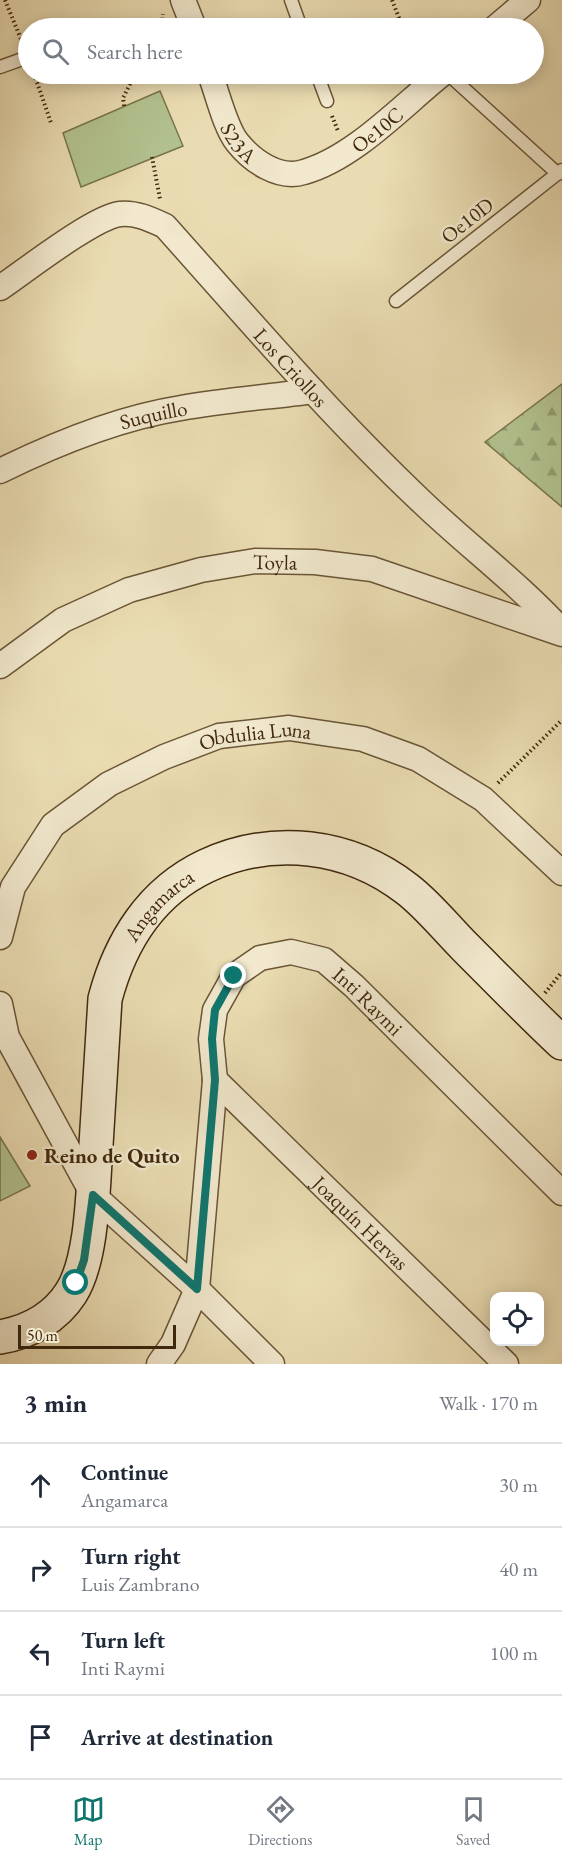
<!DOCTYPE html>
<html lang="en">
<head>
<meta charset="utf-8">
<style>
	:root { --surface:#fff; --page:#f6f6f7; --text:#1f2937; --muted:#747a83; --line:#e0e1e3; --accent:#0f766e }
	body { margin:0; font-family:"EB Garamond",serif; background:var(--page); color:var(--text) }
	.controls { position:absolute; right:18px; bottom:18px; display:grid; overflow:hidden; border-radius:12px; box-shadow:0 3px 15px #0003 }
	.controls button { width:54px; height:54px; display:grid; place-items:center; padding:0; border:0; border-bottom:2px solid var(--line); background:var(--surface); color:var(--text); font:30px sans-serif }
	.scale { position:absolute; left:18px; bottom:15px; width:158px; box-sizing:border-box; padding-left:6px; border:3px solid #40280d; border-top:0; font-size:16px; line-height:21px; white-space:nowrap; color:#40280d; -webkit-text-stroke:4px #f1e8cd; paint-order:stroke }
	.stop { position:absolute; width:18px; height:18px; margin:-14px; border:4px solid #0f766e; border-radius:50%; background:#fff }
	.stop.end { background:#0f766e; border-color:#fff; box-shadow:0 2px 6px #0008 }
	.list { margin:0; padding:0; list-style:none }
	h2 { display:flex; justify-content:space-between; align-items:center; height:78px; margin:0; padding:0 24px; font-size:26px }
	h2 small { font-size:20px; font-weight:400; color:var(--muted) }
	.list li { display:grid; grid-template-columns:39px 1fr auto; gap:18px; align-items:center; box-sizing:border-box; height:84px; padding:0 24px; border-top:2px solid var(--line) }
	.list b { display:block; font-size:22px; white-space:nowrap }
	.list p { margin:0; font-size:20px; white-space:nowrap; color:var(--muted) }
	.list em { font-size:20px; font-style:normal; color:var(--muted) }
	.icon { flex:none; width:33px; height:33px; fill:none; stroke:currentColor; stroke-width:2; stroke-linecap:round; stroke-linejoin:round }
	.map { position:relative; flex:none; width:562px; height:1364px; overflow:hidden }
	.search { position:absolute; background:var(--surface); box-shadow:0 3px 15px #0003; left:18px; right:18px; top:18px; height:66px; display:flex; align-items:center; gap:15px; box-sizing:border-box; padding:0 21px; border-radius:33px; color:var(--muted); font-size:22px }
	.sheet { height:414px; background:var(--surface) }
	nav { display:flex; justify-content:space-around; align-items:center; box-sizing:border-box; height:84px; border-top:2px solid var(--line); background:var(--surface); font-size:16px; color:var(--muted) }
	nav a { display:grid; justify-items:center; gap:3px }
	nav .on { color:var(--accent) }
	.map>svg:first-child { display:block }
	.forest { fill:url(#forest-firs); stroke:#79754e; stroke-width:1.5 }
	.park { fill:#b2c28f; stroke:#79754e; stroke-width:1.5 }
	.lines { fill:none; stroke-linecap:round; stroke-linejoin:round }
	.lane-casing { stroke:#6a5536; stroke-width:15 }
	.street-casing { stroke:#6a5536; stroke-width:27 }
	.secondary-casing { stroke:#40280d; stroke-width:36 }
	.path { stroke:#40280d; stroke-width:4; stroke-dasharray:1.5 3; stroke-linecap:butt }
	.lane { stroke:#f1e8cd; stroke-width:12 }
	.street { stroke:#f1e8cd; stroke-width:24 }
	.secondary { stroke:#f1e8cd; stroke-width:33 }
	.route { stroke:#0f766e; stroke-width:8 }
	.poi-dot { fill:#8f2418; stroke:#f1e8cd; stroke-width:2 }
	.labels { text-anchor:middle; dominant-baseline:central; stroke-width:5; stroke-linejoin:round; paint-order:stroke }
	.street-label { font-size:21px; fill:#40280d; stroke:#f1e8cd }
	.poi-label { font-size:21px; font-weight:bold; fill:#40280d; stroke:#f1e8cd; text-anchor:start }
</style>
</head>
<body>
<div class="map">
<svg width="562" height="1364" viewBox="0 0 562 1364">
	<defs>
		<pattern id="forest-firs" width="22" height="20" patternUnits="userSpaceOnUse" patternTransform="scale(1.5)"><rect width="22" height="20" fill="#b2c28f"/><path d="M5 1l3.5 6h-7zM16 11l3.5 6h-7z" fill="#929e73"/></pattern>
	</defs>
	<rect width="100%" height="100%" fill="#eadcb2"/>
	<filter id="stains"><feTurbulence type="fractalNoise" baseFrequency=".00333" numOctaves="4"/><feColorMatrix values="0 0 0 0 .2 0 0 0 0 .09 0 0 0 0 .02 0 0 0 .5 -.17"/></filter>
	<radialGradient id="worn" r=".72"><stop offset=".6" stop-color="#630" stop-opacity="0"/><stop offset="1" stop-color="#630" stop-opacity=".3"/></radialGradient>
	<path class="forest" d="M562 384V507L485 442Z"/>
	<path class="park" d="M160 91 183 146 81 187 63 133Z
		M0 1137 30 1186 0 1201Z"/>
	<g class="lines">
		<g class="lane-casing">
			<path id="lane" d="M291 0 301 28
				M0 67 28 57
				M317 74 327 101
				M448 74 558 174
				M396 301 562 170"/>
		</g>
		<g class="street-casing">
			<g id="street">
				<path d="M183 0 194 28"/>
				<path d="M495 28 528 0"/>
				<path id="s1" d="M210 74C217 92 225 127 237 142 252 161 279 180 304 172 354 158 402 106 442 74"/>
				<path id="s2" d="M0 288C25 271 94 217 120 214 136 212 152 220 165 226 249 320 331 416 422 502 468 546 519 584 562 631"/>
				<path id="s3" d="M0 471C57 443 118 418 181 408 225 400 269 397 313 391"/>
				<path id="s4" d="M0 666 63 620 129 590 201 570 255 561 315 562 372 569 562 634"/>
				<path id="s5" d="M0 937 13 887 53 825 109 784 164 757 219 736 289 728 363 739 418 759 483 799 562 873"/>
				<path d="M0 1004 7 1037 93 1195 197 1289 272 1364"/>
				<path id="s6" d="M215 1080 506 1364"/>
				<path id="s7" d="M159 1364 173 1344 197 1289 215 1080 211 1039 215 1010 234 976 260 958 291 952 324 960 354 986 562 1193"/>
			</g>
		</g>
		<g class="secondary-casing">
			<g id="secondary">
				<path id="s8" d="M0 1337C29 1332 55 1318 71 1293 93 1259 93 1185 96 1145 99 1096 102 1048 105 999 120 942 151 892 206 866 273 835 349 844 407 889 428 905 446 928 465 947 497 979 529 1012 562 1043"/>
			</g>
		</g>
		<path class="path" d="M5 0 23 44
			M392 0 403 28
			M162 28 163 14
			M34 74 51 123
			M124 106 123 98 135 74
			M332 116 338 131
			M152 157 160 199
			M498 783 562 720
			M545 993 562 972"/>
		<use href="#lane" class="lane"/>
		<use href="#street" class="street"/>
		<use href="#secondary" class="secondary"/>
	</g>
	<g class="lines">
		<path class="route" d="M76 1283 84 1260 93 1195 197 1289 215 1080 212 1039 215 1010 234 976"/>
	</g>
	<circle class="poi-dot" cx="32" cy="1155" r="6"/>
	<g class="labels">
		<g class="street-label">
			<text stroke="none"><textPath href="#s1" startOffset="236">Oe10C</textPath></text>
			<text stroke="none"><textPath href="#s1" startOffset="75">S23A</textPath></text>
			<text transform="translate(467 220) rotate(-38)">Oe10D</text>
			<text stroke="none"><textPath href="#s2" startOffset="378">Los Criollos</textPath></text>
			<text stroke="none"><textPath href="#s3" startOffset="164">Suquillo</textPath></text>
			<text stroke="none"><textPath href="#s4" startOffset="300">Toyla</textPath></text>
			<text stroke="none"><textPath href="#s5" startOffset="351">Obdulia Luna</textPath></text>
			<text stroke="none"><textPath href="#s8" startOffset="494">Angamarca</textPath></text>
			<text stroke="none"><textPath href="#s7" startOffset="561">Inti Raymi</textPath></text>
			<text stroke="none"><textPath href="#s6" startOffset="204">Joaquín Hervas</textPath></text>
		</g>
		<g class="poi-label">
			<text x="44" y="1155">Reino de Quito</text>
		</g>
	</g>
	<rect width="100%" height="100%" filter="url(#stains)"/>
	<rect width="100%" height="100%" fill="url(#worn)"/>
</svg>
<div class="controls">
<button><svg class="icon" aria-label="locate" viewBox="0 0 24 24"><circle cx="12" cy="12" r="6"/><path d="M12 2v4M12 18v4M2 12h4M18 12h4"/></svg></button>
</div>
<div class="scale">50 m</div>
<div class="stop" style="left:76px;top:1283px"></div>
<div class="stop end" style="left:234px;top:976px"></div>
<div class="search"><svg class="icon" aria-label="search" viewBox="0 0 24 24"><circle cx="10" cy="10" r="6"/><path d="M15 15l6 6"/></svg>Search here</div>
</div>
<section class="sheet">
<h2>3 min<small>Walk · 170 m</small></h2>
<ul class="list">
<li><svg class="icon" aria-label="ahead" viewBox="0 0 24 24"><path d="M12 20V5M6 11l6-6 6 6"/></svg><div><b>Continue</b><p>Angamarca</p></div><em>30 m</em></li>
<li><svg class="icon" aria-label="right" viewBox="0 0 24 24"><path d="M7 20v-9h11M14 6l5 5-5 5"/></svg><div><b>Turn right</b><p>Luis Zambrano</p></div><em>40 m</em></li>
<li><svg class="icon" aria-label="left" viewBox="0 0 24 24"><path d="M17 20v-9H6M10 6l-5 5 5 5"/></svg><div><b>Turn left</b><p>Inti Raymi</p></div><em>100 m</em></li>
<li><svg class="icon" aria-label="arrive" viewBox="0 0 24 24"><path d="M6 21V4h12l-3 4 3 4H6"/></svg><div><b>Arrive at destination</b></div></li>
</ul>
</section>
<nav>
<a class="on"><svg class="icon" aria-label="map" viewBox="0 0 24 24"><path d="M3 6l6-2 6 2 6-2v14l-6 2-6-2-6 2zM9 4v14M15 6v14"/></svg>Map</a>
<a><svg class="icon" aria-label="directions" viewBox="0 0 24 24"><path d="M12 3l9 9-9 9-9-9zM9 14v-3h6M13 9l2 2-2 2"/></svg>Directions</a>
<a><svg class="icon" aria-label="saved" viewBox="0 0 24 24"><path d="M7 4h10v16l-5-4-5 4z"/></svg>Saved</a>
</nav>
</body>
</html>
